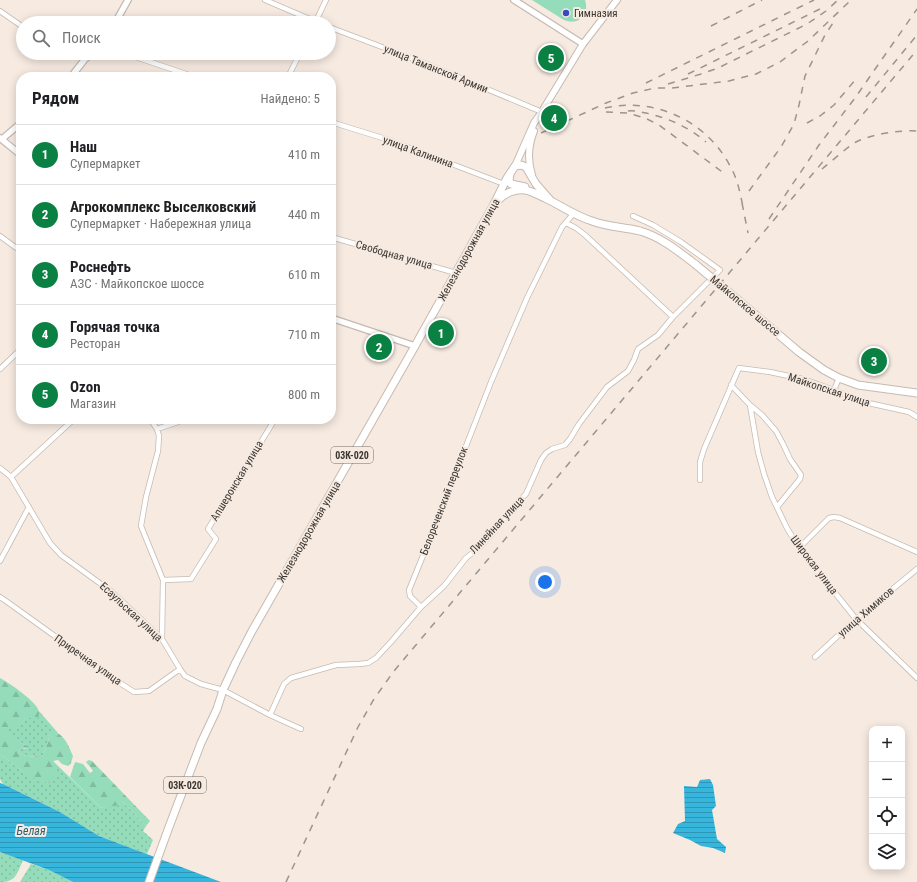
<!DOCTYPE html>
<html lang="ru">
<head>
<meta charset="utf-8">
<style>
	:root { --surface:#fff; --page:#f6f6f6; --text:#202124; --muted:#757577; --line:#e0e0e0; --accent:#0b8043 }
	body { margin:0; font-family:"Roboto Condensed",sans-serif; background:var(--page); color:var(--text) }
	.controls { position:absolute; right:12px; bottom:12px; display:grid; overflow:hidden; border-radius:8px; box-shadow:0 2px 10px #0003 }
	.controls button { width:36px; height:36px; display:grid; place-items:center; padding:0; border:0; border-bottom:1px solid var(--line); background:var(--surface); color:var(--text); font:20px sans-serif }
	.you { position:absolute; left:545px; top:582px; width:14px; height:14px; margin:-10px; border:3px solid #fff; border-radius:50%; background:#1a73e8; box-shadow:0 0 0 6px #1a73e833 }
	.badge { display:grid; place-items:center; width:26px; height:26px; border-radius:50%; background:var(--accent); color:#fff; font-size:13px; font-weight:700 }
	.pin { position:absolute; translate:-50% -50%; border:2px solid #fff; box-shadow:0 1px 4px #0006 }
	.list { margin:0; padding:0; list-style:none }
	h2 { display:flex; justify-content:space-between; align-items:center; height:52px; margin:0; padding:0 16px; font-size:17px }
	h2 small { font-size:13px; font-weight:400; color:var(--muted) }
	.list li { display:grid; grid-template-columns:26px 1fr auto; gap:12px; align-items:center; box-sizing:border-box; height:60px; padding:0 16px; border-top:1px solid var(--line) }
	.list b { display:block; font-size:15px; white-space:nowrap }
	.list p { margin:0; font-size:13px; white-space:nowrap; color:var(--muted) }
	.list em { font-size:13px; font-style:normal; color:var(--muted) }
	.icon { flex:none; width:22px; height:22px; fill:none; stroke:currentColor; stroke-width:2; stroke-linecap:round; stroke-linejoin:round }
	.map { position:relative; flex:none; width:917px; height:882px; overflow:hidden }
	.search { position:absolute; background:var(--surface); box-shadow:0 2px 10px #0003; left:16px; top:16px; width:320px; height:44px; display:flex; align-items:center; gap:10px; box-sizing:border-box; padding:0 14px; border-radius:22px; color:var(--muted); font-size:15px }
	.panel { position:absolute; background:var(--surface); box-shadow:0 2px 10px #0003; left:16px; top:72px; width:320px; height:352px; border-radius:16px }
	.map>svg:first-child { display:block }
	.grass { fill:url(#grass-dots) }
	.forest { fill:url(#forest-firs) }
	.garden { fill:#94dcba }
	.water { fill:url(#water-rules) }
	.lines { fill:none; stroke-linecap:round; stroke-linejoin:round }
	.minor-casing { stroke:#c6bab1; stroke-width:6 }
	.tertiary-casing { stroke:#c6bab1; stroke-width:8 }
	.secondary-casing { stroke:#c6bab1; stroke-width:8 }
	.primary-casing { stroke:#c6bab1; stroke-width:9 }
	.minor { stroke:#fff; stroke-width:4.5 }
	.tertiary { stroke:#fff; stroke-width:5.5 }
	.secondary { stroke:#fff; stroke-width:6 }
	.primary { stroke:#fff; stroke-width:7 }
	.rail { stroke:#9c948d; stroke-width:1.5; stroke-dasharray:7 7; stroke-linecap:butt }
	.primary-bridge-casing { stroke:#c6bab1; stroke-width:9; stroke-linecap:butt }
	.primary-bridge { stroke:#fff; stroke-width:7 }
	.poi-dot { fill:#384bbd; stroke:#f6eae1; stroke-width:1.5 }
	.labels { text-anchor:middle; dominant-baseline:central; stroke-width:4; stroke-linejoin:round; paint-order:stroke }
	.shield { fill:#f6eae1; stroke:#736d67; stroke-width:1 }
	.shield-label { font-size:10px; font-weight:bold; fill:#3b3733 }
	.poi-label { font-size:11px; fill:#3b3733; stroke:#f6eae1; text-anchor:start }
	.street-label { font-size:11px; fill:#3b3733; stroke:#f6eae1 }
	.water-label { font-size:12px; font-style:italic; fill:#2e5f71; stroke:#f6eae1 }
</style>
</head>
<body>
<div class="map">
<svg width="917" height="882" viewBox="0 0 917 882">
	<defs>
		<pattern id="grass-dots" width="8" height="8" patternUnits="userSpaceOnUse"><rect width="8" height="8" fill="#94dcba"/><path d="M2 2h.1M6 6h.1" fill="none" stroke="#80bda0" stroke-width="1.8" stroke-linecap="round"/></pattern>
		<pattern id="forest-firs" width="22" height="20" patternUnits="userSpaceOnUse"><rect width="22" height="20" fill="#94dcba"/><path d="M5 1l3.5 6h-7zM16 11l3.5 6h-7z" fill="#80bda0"/></pattern>
		<pattern id="water-rules" width="6" height="5" patternUnits="userSpaceOnUse"><rect width="6" height="5" fill="#36b6dd"/><path d="M0 2.5h6" fill="none" stroke="#2f95b4"/></pattern>
	</defs>
	<rect width="100%" height="100%" fill="#f6eae1"/>
	<path class="grass" d="M39 711 58 733H50L48 742 42 757C33 755 28 758 19 753L20 749H26L28 746 23 744 2 730V727L14 729 26 718H38Z
		M0 754 18 768 38 780 50 783 53 761 101 808 124 803 146 826 143 831 153 840 147 854 99 836 60 812 3 784 0 779Z
		M0 852 23 860C17 874 16 882 0 882Z
		M31 864 49 870 73 882H20Z"/>
	<path class="forest" d="M0 678C9 683 38 702 39 712 39 714 39 716 38 718H26L14 730 2 727 3 730 23 744 28 746 30 748 20 749 19 753C28 758 33 755 42 757L48 742 50 733C52 733 55 733 57 733 65 736 70 749 73 756L71 763 68 766 62 764 58 760 53 761C57 771 60 776 51 783L38 781 18 768 0 754Z
		M89 760 92 761 150 821 146 826 124 803 120 805 101 808 70 777 75 762 83 764 90 773 93 771 91 768 86 762Z"/>
	<path class="garden" d="M532 0H585C590 15 578 26 564 20Z"/>
	<path class="water" d="M710 779 713 785 716 806 712 810 717 839 726 847 725 853 713 848 701 846 690 840 673 833 678 824 685 821 684 786 697 787 700 780Z
		M0 783 3 784 60 812 99 836 221 882H73L49 870 0 852Z"/>
	<g class="lines">
		<g class="minor-casing">
			<path id="minor" d="M265 0 319 23
				M0 11 23 27
				M315 23 326 0
				M329 27 427 64 542 112
				M71 53 85 59
				M124 53 195 77
				M288 77 300 53
				M331 122 389 140 504 184
				M566 223 576 228 585 235 673 317
				M0 236 15 247 21 250
				M331 237 456 273
				M0 369 21 349
				M731 385 750 405 758 452 764 474 772 497 787 528 799 548 856 619 917 678
				M834 390 839 378
				M750 405 762 415 776 431 783 444 790 459 801 475 800 479 777 507
				M150 419 157 429 159 436 158 451 146 497 141 526 163 580 162 639
				M157 429 178 422 179 419
				M0 468 11 477 50 543 61 555 112 592 162 639 180 669 185 676 201 684 223 690 270 715 301 729
				M11 477 74 419
				M700 480V462L704 449 739 368 770 372 803 379 834 390 864 402 909 412 917 417
				M799 548 829 518 834 517 840 518 917 552
				M0 561 29 507
				M163 580 191 579 216 539 208 529 275 419
				M0 597 6 601 70 647 92 665 134 692 149 691 180 669
				M421 607 410 596 409 590 429 541 491 382 527 298 562 227 574 213
				M815 657 856 619 917 569
				M270 715 284 684 291 678 336 665 359 664 368 663 376 658 391 642 421 607 444 586 466 558 480 547 500 525 509 511 526 494 541 460 546 453 552 449 565 445 570 439 579 424 607 387 628 371 634 360 638 349 658 335 673 317 720 270 681 242 653 225 633 216"/>
		</g>
		<g class="tertiary-casing">
			<path id="tertiary" d="M514 0 583 44
				M115 23 128 0
				M71 77 85 59 94 53
				M0 138 21 155
				M2 139 21 123
				M331 318 415 346"/>
		</g>
		<g class="secondary-casing">
			<path id="secondary" d="M515 166 534 123 541 113 583 44 617 0
				M532 175C527 159 528 146 534 131"/>
		</g>
		<g class="primary-casing">
			<path id="primary" d="M510 175 509 180 511 184 525 187
				M497 201C504 194 514 189 525 190 532 191 538 195 545 198 560 205 575 216 592 221 607 227 624 227 640 231 661 237 678 251 695 264
				M738 300 799 352 824 370 839 378 858 385 917 393
				M149 882 169 827 201 743 217 709 223 690 236 662 252 631 415 346 492 208 507 178 515 166 521 165 526 167 536 184 551 201"/>
		</g>
		<use href="#minor" class="minor"/>
		<use href="#tertiary" class="tertiary"/>
		<use href="#secondary" class="secondary"/>
		<use href="#primary" class="primary"/>
		<path class="rail" d="M711 26 762 0
			M688 74 824 7
			M646 83 814 0
			M668 84 701 74 718 68 807 24 826 11 838 0
			M866 97 917 35
			M605 108C654 97 705 120 729 164 737 177 740 192 743 207
			M628 111C634 110 640 112 646 113 668 118 689 127 706 142
			M606 112 628 113 645 118 659 125 725 174
			M807 123 820 116 834 105 856 79
			M541 133 606 103 633 93 655 88H672L729 81 756 74 780 62 808 41 851 0
			M822 169C832 161 846 148 856 142 872 134 899 130 917 131
			M749 191 781 147 794 124 799 105 805 76 825 35 833 23
			M742 203 748 233
			M769 219 819 145 855 98 917 9
			M286 882 358 727 374 699 394 671 917 50"/>
		<g class="primary-bridge-casing">
			<path id="primary-bridge" d="M695 264 738 300"/>
		</g>
		<use href="#primary-bridge" class="primary-bridge"/>
	</g>
	<circle class="poi-dot" cx="566" cy="13" r="4"/>
	<g class="labels">
		<g class="shield">
			<rect x="331" y="447" width="42" height="16" rx="3"/>
			<rect x="164" y="777" width="42" height="16" rx="3"/>
		</g>
		<g class="shield-label">
			<text x="352" y="455">03К-020</text>
			<text x="185" y="785">03К-020</text>
		</g>
		<g class="poi-label">
			<text x="574" y="13">Гимназия</text>
		</g>
		<g class="street-label">
			<text transform="translate(436 69) rotate(22)">улица Таманской Армии</text>
			<text transform="translate(418 152) rotate(20)">улица Калинина</text>
			<text transform="translate(469 250) rotate(-61)">Железнодорожная улица</text>
			<text transform="translate(394 255) rotate(16)">Свободная улица</text>
			<text transform="translate(745 306) rotate(40)">Майкопское шоссе</text>
			<text transform="translate(829 390) rotate(18)">Майкопская улица</text>
			<text transform="translate(237 481) rotate(-59)">Апшеронская улица</text>
			<text transform="translate(444 501) rotate(-69)">Белореченский переулок</text>
			<text transform="translate(497 525) rotate(-47)">Линейная улица</text>
			<text transform="translate(309 532) rotate(-60)">Железнодорожная улица</text>
			<text transform="translate(814 565) rotate(53)">Широкая улица</text>
			<text transform="translate(131 612) rotate(43)">Есаульская улица</text>
			<text transform="translate(866 612) rotate(-41)">улица Химиков</text>
			<text transform="translate(88 660) rotate(35)">Приречная улица</text>
		</g>
		<g class="water-label">
			<text x="31" y="831">Белая</text>
		</g>
	</g>
</svg>
<div class="controls">
<button>+</button>
<button>−</button>
<button><svg class="icon" aria-label="locate" viewBox="0 0 24 24"><circle cx="12" cy="12" r="6"/><path d="M12 2v4M12 18v4M2 12h4M18 12h4"/></svg></button>
<button><svg class="icon" aria-label="layers" viewBox="0 0 24 24"><path d="M12 4l9 5-9 5-9-5zM3 14l9 5 9-5"/></svg></button>
</div>
<div class="you"></div>
<div class="pin badge" style="left:441px;top:333px">1</div>
<div class="pin badge" style="left:379px;top:347px">2</div>
<div class="pin badge" style="left:874px;top:361px">3</div>
<div class="pin badge" style="left:554px;top:118px">4</div>
<div class="pin badge" style="left:551px;top:58px">5</div>
<div class="search"><svg class="icon" aria-label="search" viewBox="0 0 24 24"><circle cx="10" cy="10" r="6"/><path d="M15 15l6 6"/></svg>Поиск</div>
<section class="panel">
<h2>Рядом<small>Найдено: 5</small></h2>
<ul class="list">
<li><span class="badge">1</span><div><b>Наш</b><p>Супермаркет</p></div><em>410 m</em></li>
<li><span class="badge">2</span><div><b>Агрокомплекс Выселковский</b><p>Супермаркет · Набережная улица</p></div><em>440 m</em></li>
<li><span class="badge">3</span><div><b>Роснефть</b><p>АЗС · Майкопское шоссе</p></div><em>610 m</em></li>
<li><span class="badge">4</span><div><b>Горячая точка</b><p>Ресторан</p></div><em>710 m</em></li>
<li><span class="badge">5</span><div><b>Ozon</b><p>Магазин</p></div><em>800 m</em></li>
</ul>
</section>
</div>
</body>
</html>
